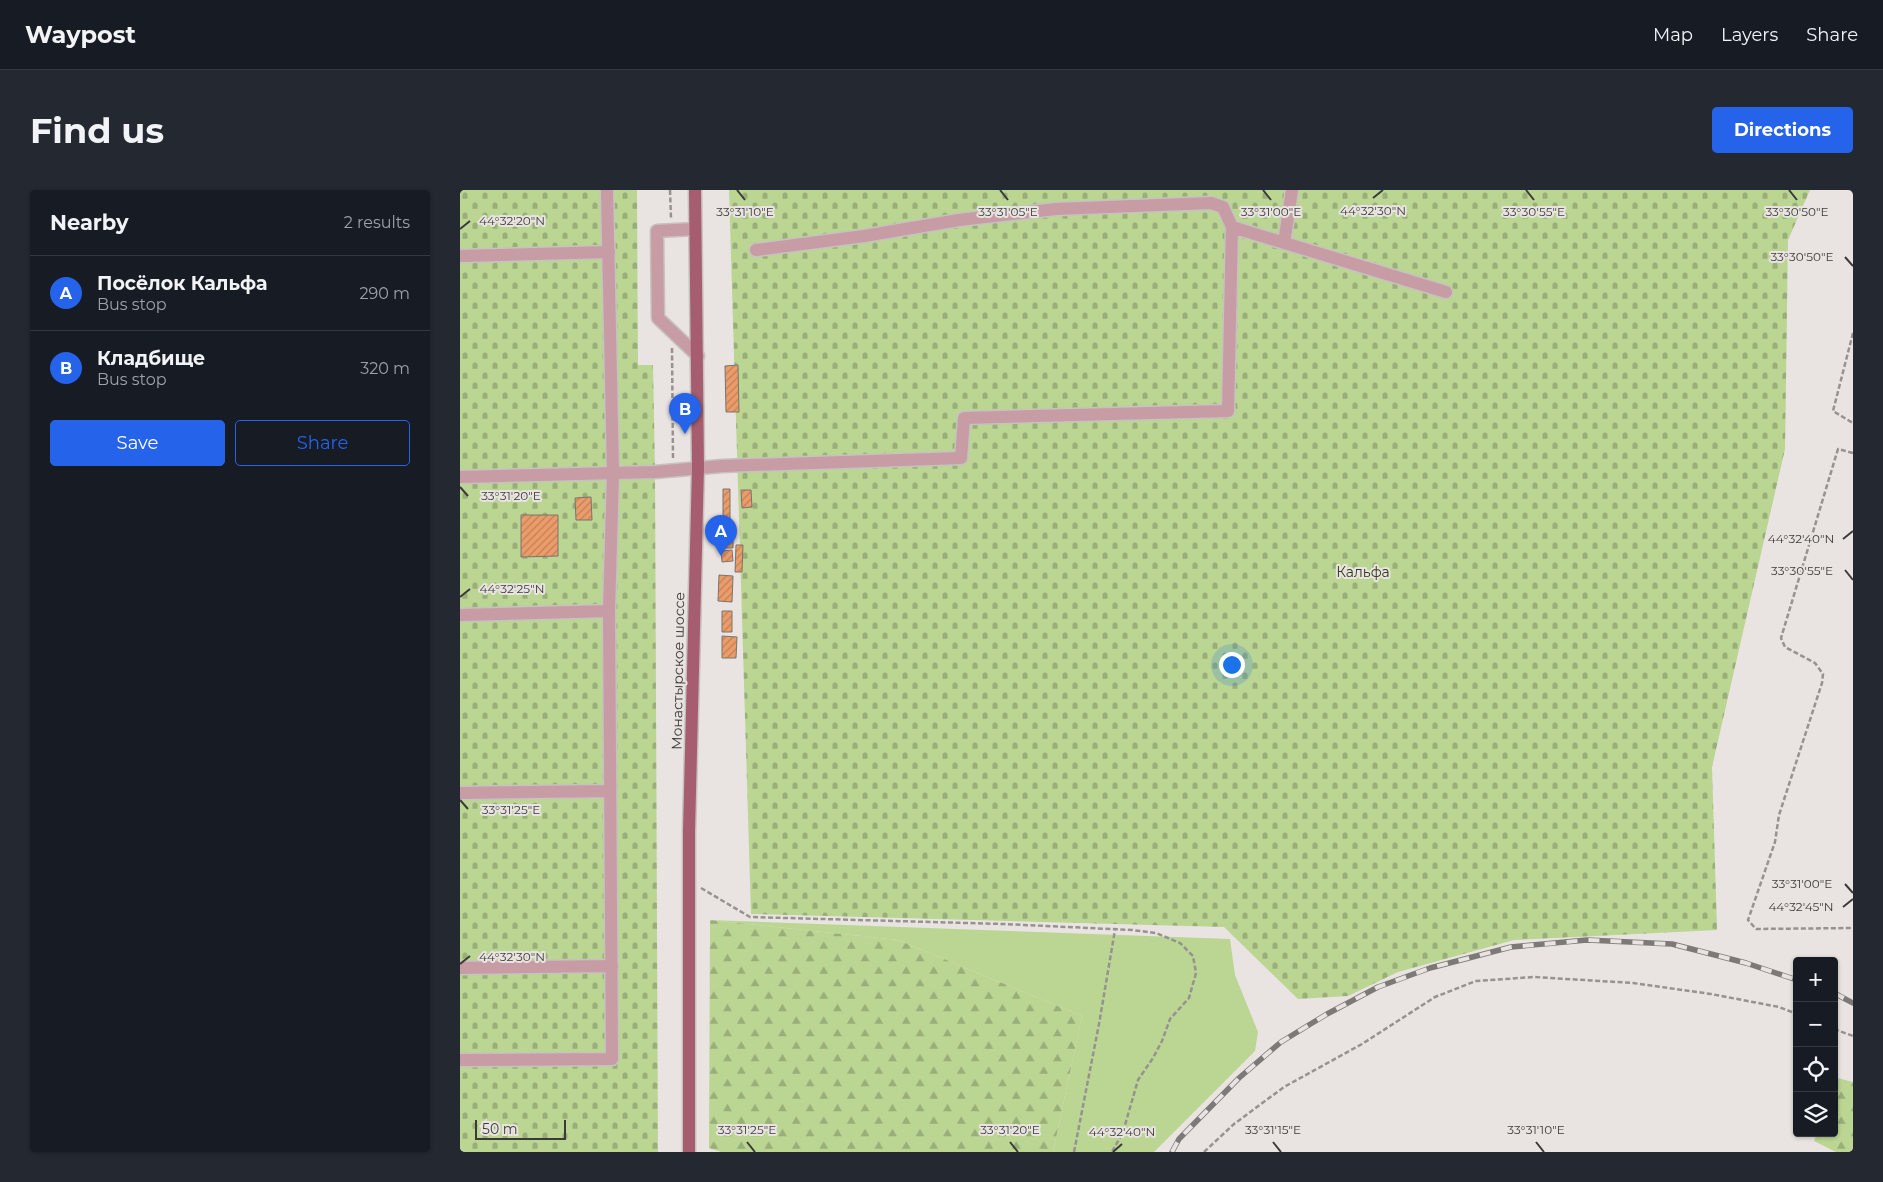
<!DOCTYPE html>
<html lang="en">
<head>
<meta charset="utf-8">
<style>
	:root { --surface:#171b24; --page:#242831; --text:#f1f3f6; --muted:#9ea1a6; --line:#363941; --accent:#2563eb }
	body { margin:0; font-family:Montserrat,sans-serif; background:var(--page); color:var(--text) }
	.controls { position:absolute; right:15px; bottom:15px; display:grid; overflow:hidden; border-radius:5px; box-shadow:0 1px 4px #0004 }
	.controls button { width:45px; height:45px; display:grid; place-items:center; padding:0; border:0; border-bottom:1px solid var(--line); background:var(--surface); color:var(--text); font:25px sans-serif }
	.scale { position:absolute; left:15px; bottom:12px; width:91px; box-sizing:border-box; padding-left:5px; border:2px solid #3c3a39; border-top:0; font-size:14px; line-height:18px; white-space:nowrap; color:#3c3a39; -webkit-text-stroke:4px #e9e4e1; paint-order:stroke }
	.you { position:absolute; left:771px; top:474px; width:18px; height:18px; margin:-12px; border:4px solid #fff; border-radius:50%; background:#1a73e8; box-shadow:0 0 0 8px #1a73e833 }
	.badge { display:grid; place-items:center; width:32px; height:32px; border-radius:50%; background:var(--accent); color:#fff; font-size:16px; font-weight:700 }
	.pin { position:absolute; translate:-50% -41px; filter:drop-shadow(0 1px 2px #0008) }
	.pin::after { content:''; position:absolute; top:26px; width:18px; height:15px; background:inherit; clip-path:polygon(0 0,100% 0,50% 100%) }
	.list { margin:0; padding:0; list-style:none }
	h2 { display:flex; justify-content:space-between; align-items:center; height:65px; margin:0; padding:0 20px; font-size:21px }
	h2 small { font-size:16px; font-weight:400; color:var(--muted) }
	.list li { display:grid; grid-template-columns:32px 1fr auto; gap:15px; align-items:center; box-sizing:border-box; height:75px; padding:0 20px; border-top:1px solid var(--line) }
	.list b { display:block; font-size:19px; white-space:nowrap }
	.list p { margin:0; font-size:16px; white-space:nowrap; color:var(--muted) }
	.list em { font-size:16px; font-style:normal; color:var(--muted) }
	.actions { display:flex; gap:10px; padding:15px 20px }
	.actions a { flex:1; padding:11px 0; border:1px solid var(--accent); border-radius:5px; text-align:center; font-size:18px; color:var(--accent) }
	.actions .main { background:var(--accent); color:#fff }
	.icon { flex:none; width:28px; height:28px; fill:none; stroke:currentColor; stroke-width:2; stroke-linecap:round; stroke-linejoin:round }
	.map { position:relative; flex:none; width:1393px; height:962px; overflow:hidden; border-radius:5px }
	header { display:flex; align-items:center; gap:30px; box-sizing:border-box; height:70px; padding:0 25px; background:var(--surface); border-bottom:1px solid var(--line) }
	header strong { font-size:24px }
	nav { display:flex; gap:28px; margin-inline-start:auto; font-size:18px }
	.intro { display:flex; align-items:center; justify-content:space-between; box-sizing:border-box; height:120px; padding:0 30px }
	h1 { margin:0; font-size:35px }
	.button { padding:12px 22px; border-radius:5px; background:var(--accent); color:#fff; font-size:18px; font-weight:700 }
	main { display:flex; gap:30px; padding:0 30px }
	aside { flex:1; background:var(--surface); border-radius:5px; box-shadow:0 1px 4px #0004 }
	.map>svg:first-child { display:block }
	.grass { fill:#bbd592 }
	.forest { fill:url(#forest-firs) }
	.cemetery { fill:url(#cemetery-stones) }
	.building { fill:url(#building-hatch); stroke:#787471 }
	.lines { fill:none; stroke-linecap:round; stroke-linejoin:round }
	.minor-casing { stroke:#c6c2bf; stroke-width:15 }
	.major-casing { stroke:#c6c2bf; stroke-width:15 }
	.path { stroke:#969290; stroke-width:2.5; stroke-dasharray:5 2.5; stroke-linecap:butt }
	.minor { stroke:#c79ca4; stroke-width:12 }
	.major { stroke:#a65d6f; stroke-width:12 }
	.rail-casing { stroke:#7c7977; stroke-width:5.5 }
	.rail { stroke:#e9e4e1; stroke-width:4; stroke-dasharray:11; stroke-linecap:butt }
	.ticks { fill:none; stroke:#3c3a39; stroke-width:2 }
	.labels { text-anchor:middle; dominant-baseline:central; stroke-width:4; stroke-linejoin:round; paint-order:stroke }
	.park-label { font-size:14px; fill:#2e3a17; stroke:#e9e4e1 }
	.street-label { font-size:14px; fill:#3c3a39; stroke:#e9e4e1 }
	.ticks-label { font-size:12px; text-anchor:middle; fill:#3c3a39; stroke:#e9e4e1; stroke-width:4; stroke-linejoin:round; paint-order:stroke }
</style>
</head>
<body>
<header>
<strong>Waypost</strong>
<nav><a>Map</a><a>Layers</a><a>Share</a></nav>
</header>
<div class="intro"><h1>Find us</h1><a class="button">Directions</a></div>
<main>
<aside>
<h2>Nearby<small>2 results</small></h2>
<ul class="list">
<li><span class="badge">A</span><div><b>Посёлок Кальфа</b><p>Bus stop</p></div><em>290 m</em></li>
<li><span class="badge">B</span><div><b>Кладбище</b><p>Bus stop</p></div><em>320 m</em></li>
</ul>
<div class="actions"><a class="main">Save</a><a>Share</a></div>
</aside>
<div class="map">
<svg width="1393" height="962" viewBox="0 0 1393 962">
	<defs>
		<pattern id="forest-firs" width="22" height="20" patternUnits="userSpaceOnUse" patternTransform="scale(1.25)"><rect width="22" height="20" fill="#bbd592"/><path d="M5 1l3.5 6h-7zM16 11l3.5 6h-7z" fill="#99ae78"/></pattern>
		<pattern id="cemetery-stones" width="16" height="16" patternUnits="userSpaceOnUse" patternTransform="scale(1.25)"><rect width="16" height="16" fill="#bbd592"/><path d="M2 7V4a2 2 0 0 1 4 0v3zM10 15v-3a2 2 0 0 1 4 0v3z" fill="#99ae78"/></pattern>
		<pattern id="building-hatch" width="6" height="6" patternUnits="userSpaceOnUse" patternTransform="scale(1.25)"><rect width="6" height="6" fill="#eb9c6a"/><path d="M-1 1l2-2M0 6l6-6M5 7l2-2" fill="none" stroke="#c08058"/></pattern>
	</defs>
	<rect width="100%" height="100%" fill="#e9e4e1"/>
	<path class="grass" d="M250 730 770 749 775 785 798 842 795 861 694 962H593L622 826 438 750Z"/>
	<path class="forest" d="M250 730 438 750 622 826 593 962H261L249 958Z
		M1378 888 1393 892V962H1376L1354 951 1357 943H1374V896Z"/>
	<path class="cemetery" d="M0 0H177L178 175H193L195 282 198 962H0Z
		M269 0H1350L1328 50 1325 259 1252 577 1257 740 1054 750 938 782 888 806 838 809 764 737 291 724Z"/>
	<path class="building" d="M278 175 279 222H266L265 176Z
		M263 299H270V335L263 334Z
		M281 300H291L292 317 282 318Z
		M131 307 132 330H116L115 308Z
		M61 325H98V366L61 367Z
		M262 337H273V358H263Z
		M276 355H283L282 382H275Z
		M272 360 273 371 262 372 261 361Z
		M259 385 273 386 272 412 258 411Z
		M262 421H272V442H262Z
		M262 446 277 447 276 468H262Z"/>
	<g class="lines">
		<g class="minor-casing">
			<path id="minor" d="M235 39 197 41 198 128 238 166
				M824 53 832 0
				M296 60 404 46 499 30 596 19 751 13 763 17 772 37
				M0 66 149 62
				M0 287 195 282 262 276 501 268 504 228 768 221 772 37 986 102
				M0 425 149 421 153 283 147 0
				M0 603 150 601
				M0 778 152 776
				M0 870 152 869 149 421"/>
		</g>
		<g class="major-casing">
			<path id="major" d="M229 962V642L238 277 235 0"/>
		</g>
		<path class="path" d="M210 0 211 28
			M1393 143 1373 221 1393 233
			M212 158 213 268
			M1393 263 1378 259 1321 448 1325 457 1355 473 1363 484 1362 493 1319 625 1315 652 1288 730 1296 739 1393 738
			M241 698 290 727 543 734 672 740 696 743 720 753 733 766 736 783 729 808 710 829 702 851 693 868 678 890 663 942 652 962
			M1374 839 1393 846
			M614 962 639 834 655 740
			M744 962 774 934 824 897 902 854 975 807 1016 791 1074 787 1173 793 1251 804 1319 817 1337 824"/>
		<use href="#minor" class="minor"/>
		<use href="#major" class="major"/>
		<g class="rail-casing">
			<path id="rail" d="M1374 803 1393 813
				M712 962 719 949 779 888 821 852 867 824 918 797 970 778 1051 757 1127 750 1212 754 1286 773 1337 790"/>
		</g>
		<use href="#rail" class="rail"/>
	</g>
	<path class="ticks" d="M277 0 285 10M540 0 548 10M803 0 811 10M1066 0 1074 10M1329 0 1337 10M913 8 923 0M0 39 10 31M1385 67 1393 76M0 297 8 306M1383 349 1393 341M1385 380 1393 390M0 407 10 399M0 610 8 619M1385 694 1393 703M1383 717 1393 709M0 774 10 766M287 952 295 962M550 952 558 962M813 952 821 962M1076 952 1084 962M653 962 662 954"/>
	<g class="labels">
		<g class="park-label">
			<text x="903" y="382">Кальфа</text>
		</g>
		<g class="street-label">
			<text transform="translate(218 481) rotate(-89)">Монастырское шоссе</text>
		</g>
	</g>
	<g class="ticks-label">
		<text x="913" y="25">44°32'30"N</text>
		<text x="1074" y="26">33°30'55"E</text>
		<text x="285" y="26">33°31'10"E</text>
		<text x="548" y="26">33°31'05"E</text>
		<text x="811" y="26">33°31'00"E</text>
		<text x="1337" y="26">33°30'50"E</text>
		<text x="52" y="35">44°32'20"N</text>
		<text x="1342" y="71">33°30'50"E</text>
		<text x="51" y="310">33°31'20"E</text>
		<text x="1341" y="353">44°32'40"N</text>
		<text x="1342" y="385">33°30'55"E</text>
		<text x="52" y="403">44°32'25"N</text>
		<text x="51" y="624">33°31'25"E</text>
		<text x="1342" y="698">33°31'00"E</text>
		<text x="1341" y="721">44°32'45"N</text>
		<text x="52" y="771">44°32'30"N</text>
		<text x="287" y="944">33°31'25"E</text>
		<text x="550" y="944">33°31'20"E</text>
		<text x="813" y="944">33°31'15"E</text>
		<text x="1076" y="944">33°31'10"E</text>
		<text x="662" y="946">44°32'40"N</text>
	</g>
</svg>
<div class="controls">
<button>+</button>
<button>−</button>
<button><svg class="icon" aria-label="locate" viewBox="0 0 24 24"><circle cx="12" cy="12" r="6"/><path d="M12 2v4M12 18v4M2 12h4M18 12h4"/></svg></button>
<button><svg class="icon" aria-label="layers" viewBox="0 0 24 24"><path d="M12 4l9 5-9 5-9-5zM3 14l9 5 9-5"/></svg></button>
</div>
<div class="scale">50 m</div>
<div class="you"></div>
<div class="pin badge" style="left:261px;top:366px">A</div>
<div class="pin badge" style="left:225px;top:244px">B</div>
</div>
</main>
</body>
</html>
